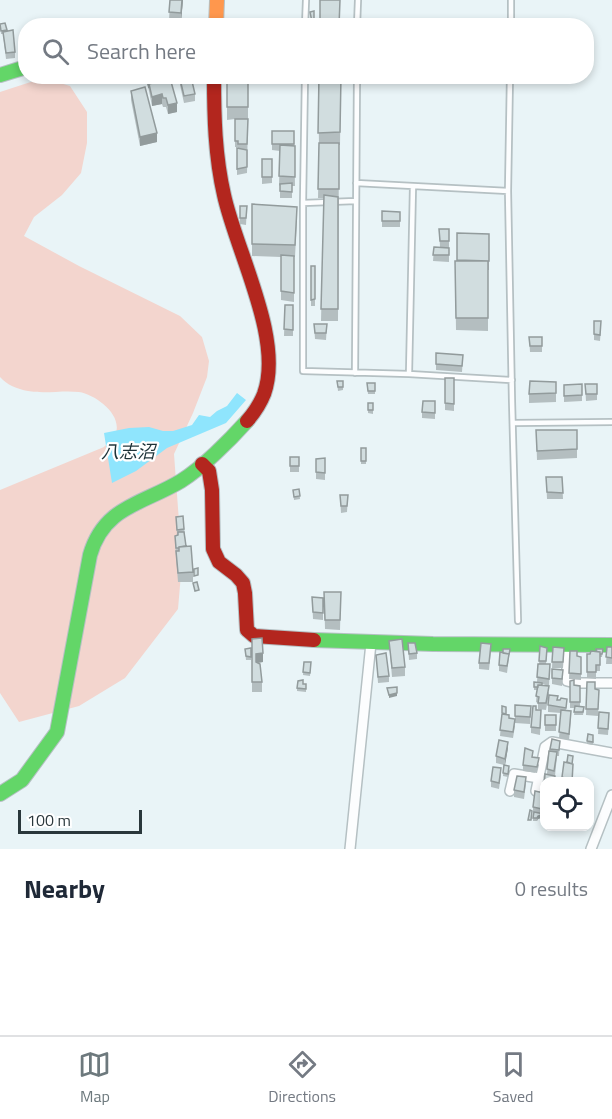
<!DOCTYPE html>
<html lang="en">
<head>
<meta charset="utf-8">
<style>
	:root { --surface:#fff; --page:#f2f2f3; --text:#1f2937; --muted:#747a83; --line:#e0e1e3; --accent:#6d797d }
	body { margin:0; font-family:"Titillium Web","Noto Sans JP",sans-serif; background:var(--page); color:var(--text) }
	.controls { position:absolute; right:18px; bottom:18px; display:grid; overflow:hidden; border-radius:12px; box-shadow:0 3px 9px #0003 }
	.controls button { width:54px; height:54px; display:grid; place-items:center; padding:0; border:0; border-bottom:2px solid var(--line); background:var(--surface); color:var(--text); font:30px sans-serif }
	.scale { position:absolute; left:18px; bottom:15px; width:124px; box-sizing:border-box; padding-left:6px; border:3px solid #2a373b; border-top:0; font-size:16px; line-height:21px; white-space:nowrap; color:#2a373b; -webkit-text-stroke:4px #fff; paint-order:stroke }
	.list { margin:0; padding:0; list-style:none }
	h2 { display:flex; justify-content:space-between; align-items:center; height:78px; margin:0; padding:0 24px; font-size:26px }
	h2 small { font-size:20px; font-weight:400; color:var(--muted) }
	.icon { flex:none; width:33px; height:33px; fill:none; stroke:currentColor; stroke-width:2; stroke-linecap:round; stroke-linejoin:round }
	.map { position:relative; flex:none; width:612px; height:849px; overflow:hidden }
	.search { position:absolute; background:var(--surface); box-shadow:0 3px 9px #0003; left:18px; right:18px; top:18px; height:66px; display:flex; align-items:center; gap:15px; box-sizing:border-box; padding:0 21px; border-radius:24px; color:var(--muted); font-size:22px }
	.sheet { height:186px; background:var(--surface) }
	nav { display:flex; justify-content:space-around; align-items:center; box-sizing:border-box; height:84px; border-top:2px solid var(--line); background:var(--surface); font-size:16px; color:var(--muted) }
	nav a { display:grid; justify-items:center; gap:3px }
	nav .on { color:var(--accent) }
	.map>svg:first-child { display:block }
	.green { fill:#f3d5ce }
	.water { fill:#8fe5fd }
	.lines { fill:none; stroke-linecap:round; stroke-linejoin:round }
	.lane-casing { stroke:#b5c0c3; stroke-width:8 }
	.street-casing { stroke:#b5c0c3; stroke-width:12 }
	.fast-casing { stroke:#b5c0c3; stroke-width:16 }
	.slow-casing { stroke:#b5c0c3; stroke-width:16 }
	.jam-casing { stroke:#b5c0c3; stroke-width:16 }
	.lane { stroke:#fcfdfe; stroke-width:4.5 }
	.street { stroke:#fcfdfe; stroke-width:9 }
	.fast { stroke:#63d668; stroke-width:14 }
	.slow { stroke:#ff974d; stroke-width:14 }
	.jam { stroke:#b3261e; stroke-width:14 }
	.wall { fill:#b4bec0 }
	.shaded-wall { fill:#929b9c }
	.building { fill:#d1dddf; stroke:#929b9c; stroke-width:1.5 }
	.labels { text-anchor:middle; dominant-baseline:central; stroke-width:4.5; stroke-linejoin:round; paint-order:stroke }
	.water-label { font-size:18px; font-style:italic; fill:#1d3238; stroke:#fff }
</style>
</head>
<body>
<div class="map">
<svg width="612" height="849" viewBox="0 0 612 849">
	<rect width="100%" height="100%" fill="#e9f4f7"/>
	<path class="green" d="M43 78 70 86 87 112V143L81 173 62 195 34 217 24 236 79 266 180 316 202 337 209 361 207 377 193 413 174 454 182 562 178 609 125 678 79 706 19 722 0 693V490L104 447C107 444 112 440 114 437 126 417 97 395 79 392 63 390 45 394 28 391 17 389 7 385 0 377V92Z"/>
	<path class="water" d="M237 393 246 400 226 423 167 448 136 471 112 483 104 433 129 428 149 427 163 431H173L192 425 199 415 210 417 217 411 227 406Z"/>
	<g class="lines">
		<g class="lane-casing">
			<path id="lane" d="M305 26 306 0
				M357 26 358 0
				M511 26V0
				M305 76 303 203V371L409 374 512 380
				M510 76 508 191 512 401 518 621
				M356 183 508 191
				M303 203 356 201
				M355 373 357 76
				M409 374 413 186
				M513 423 612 422"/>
		</g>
		<g class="street-casing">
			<path id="street" d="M567 645V681L575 683H612
				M510 791 514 774 539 778
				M536 791 545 747 552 742 612 753
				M350 849 371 643
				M591 849 612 795"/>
		</g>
		<g class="fast-casing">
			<path id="fast" d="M0 75 26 67
				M314 640 433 644 612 645
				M0 794 22 780 57 732 90 555C104 506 143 504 181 481 202 468 230 440 247 421"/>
		</g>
		<g class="slow-casing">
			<path id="slow" d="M216 26 217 0"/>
		</g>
		<g class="jam-casing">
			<path id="jam" d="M214 76C214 116 215 156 224 195 236 251 284 339 264 394 260 404 254 413 247 421
				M202 464 209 471 212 490 213 549 219 562 236 575 243 583 245 593 247 630 254 636 314 640"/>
		</g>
		<use href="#lane" class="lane"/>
		<use href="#street" class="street"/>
		<use href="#fast" class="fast"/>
		<use href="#slow" class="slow"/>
		<use href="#jam" class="jam"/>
	</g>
	<path class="wall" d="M170 0H183L181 22 169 21Z
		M0 24 7 30 15 52V58L6 59 3 34H1Z
		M227 76H248V119L247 173 237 175V148H238V147H235V119L227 120Z
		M318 76H341L340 145H339L338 321H321L324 198H318L319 146Z
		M180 79 195 94V101L184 103 180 85Z
		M147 81 153 83 177 112 168 114 166 107H163L162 104 152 106Z
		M131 91 157 142 140 146 131 100Z
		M272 131H294L295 186H292V198H280V186L279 185 280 151 272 150Z
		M262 159H272V183L262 184Z
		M252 204 297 219 295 257H294V302L281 300V257L252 256Z
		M240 206H247L246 225 240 224Z
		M382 211 400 212V227H382Z
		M439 229H449V262L433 261 434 247H440Z
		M489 234V270H488V331L456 330 455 261H457Z
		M311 266H315V306H311Z
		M285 305H293V336H284Z
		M594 321 601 327 600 341 594 340Z
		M314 324H327L326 340 315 339Z
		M529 337H542V352H530Z
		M436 353 463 355 462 372 436 370Z
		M445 378H454V411L445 410Z
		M337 381H343V390L338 391Z
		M556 382V402L529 403V394Z
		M367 383H375V394H368Z
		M582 384V401L564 402V385Z
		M585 384H597V400L586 401Z
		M435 401V419L422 418V412Z
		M368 403 373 410V414L368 413Z
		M536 430H577V458L537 460Z
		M361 448H366V464H361Z
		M290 457H299V472H290Z
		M325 458V480L316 479V459Z
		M546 477H562L563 499H547Z
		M299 489 300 499 294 500 293 490Z
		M340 495H348L347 512 341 513Z
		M183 516 186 546 193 572V582H178L175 543V536H177L176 517Z
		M324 592H341L340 630 325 629Z
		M312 597 323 598V620L313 619Z
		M252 639 263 662 258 663 262 682V692H252Z
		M389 641 405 667V676L392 677Z
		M408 643 417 653V659L409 660Z
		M540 646 547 648 546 664H550L549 686 542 684V685L549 693 546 710 538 709V703L536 702 537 690H534V687L537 682 538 664H539Z
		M553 647 564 654 563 668H552Z
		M607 647H612V664H606Z
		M251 648V660H246L245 649Z
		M510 649 507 673 499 671V665L503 653Z
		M603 649 602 657H600V671H596V679L587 678V654H590Z
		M491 650 489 670 479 669V663Z
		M570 651 577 656 581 657V680L569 679Z
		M376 655 389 676V682L378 683Z
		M304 662H311L310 676 303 675Z
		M552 669 563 677 562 686 552 684Z
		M570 681 574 685 580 686V706L584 710 583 715H574L575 708H570Z
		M587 682 595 689 599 690 598 716 586 715Z
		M303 684H306V692L297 691V688Z
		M567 699 566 711 571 718 569 740 559 738 561 713 548 712V705L558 700H560Z
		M515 705 531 712 530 724 515 723Z
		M506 707V714L515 726 513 738 500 736 502 713Z
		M536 710H541L540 735 531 733V727Z
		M599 712 609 720 608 735 598 734Z
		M545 715H556V731H545Z
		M593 735V745L587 744V741Z
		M552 739 560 741 559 756H557L555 776V782H544V806L543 813 544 814V817L538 819 537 821H533V807L535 791 544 792V788L545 774H547L549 751H550Z
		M508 748 505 765 509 769 508 777 503 776 504 765 496 763V756Z
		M533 757 539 765 537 773 523 771V765Z
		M501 774 499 789 491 787V781Z
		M526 783 524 799 514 797V790Z"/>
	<path class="shaded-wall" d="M182 0H183L181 22V13Z
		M162 94V104L152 106V97Z
		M177 103V112L168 114V105Z
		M157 133V142L140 146V137Z
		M263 653V662L256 663V654Z
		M397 693V696L389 698V695Z
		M508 742V748L505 765V759Z
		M544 799 543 814H544V817L538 819 537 821 538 816 542 814Z"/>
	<path class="building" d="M170 0H182L181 13 169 12Z
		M320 0H340L339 26H320Z
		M314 11V22H312L310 12Z
		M5 23 7 30 1 31 0 24Z
		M13 30 15 52 6 53 3 32Z
		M227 76H248V107H227Z
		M319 76H341L340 132 318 133Z
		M191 77 195 94 184 96 180 79Z
		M170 78 177 103 168 105 166 98H163L162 94 152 97 149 84Z
		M153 79V83L149 84V88L147 81Z
		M145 87 157 133 140 137 131 91Z
		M235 119H248L247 144H238V141H235Z
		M272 131H294V144H272Z
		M319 143H339V189H318Z
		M280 145 295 146V177L279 176Z
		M237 148 247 150V167L237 169Z
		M262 159H272V177H262Z
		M292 183V192L280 191V184Z
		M324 195 338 197V309H321Z
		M252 204 297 207 295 245 252 244Z
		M240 206H247L246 218H240Z
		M382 211 400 212V221H382Z
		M439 229H449V241H440Z
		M457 233 489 234V261L457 260Z
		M434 247 449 248V255H433Z
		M281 255 294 256V293L281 291Z
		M455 261H488V318H456Z
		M311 266H315V299L311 300Z
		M285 305H293V330L284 329Z
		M594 321H601L600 335 594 334Z
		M314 324H327L326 333H315Z
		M529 337H542V346H530Z
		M436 353 463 355 462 366 436 364Z
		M445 378H454V404L445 403Z
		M337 381H343V387H338Z
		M530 381 556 382V393L529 394Z
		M367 383H375V391H368Z
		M582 384V395L564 396V385Z
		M585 384H597V394H586Z
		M423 401H435V413L422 412Z
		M368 403H373V410H368Z
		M536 430H577V449L537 451Z
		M361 448H366V461H361Z
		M290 457H299V466H290Z
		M325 458V473L316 472V459Z
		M546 477H562L563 493 547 492Z
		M299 489 300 496 294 497 293 490Z
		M340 495H348L347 506H341Z
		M183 516 184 529 177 530 176 517Z
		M178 532H184L186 546 179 547V548H176L175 536 178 535Z
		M191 546 193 572 178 573 176 551H179V547Z
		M198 568V575L194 576V569Z
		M197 582 199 590 195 591 193 583Z
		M324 592H341L340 620H325Z
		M312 597 323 598V613L313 612Z
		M262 638 263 653 256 654V662L260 664 262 682H252V639Z
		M402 639 405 667 392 668 389 641Z
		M408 643H415L417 653 409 654Z
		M481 643 491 644 489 663H479Z
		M540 646 547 648 546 661H539Z
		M553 647 564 648 563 662H552Z
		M607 647H612V658L606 657Z
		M251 648V657L246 656 245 649Z
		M503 649H510L509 655V654L503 653Z
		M596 649H603L602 654H600V652H597Z
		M570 651H577V656L581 657V674L569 673Z
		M591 651 600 652V665H596V672H587V654H590Z
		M500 652 509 654 507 666 499 665Z
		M386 653 389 676 378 677 376 655Z
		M304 662H311L310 673 303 672Z
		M538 664H550L549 679 537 677Z
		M552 669 563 670 562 679 552 678Z
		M303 680V684H306V689L297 688 298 681Z
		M574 680V685L580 686V702H570V681Z
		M534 682 542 683V685H538V687H534Z
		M587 682H595V689L599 690 598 709H586Z
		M538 685 549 686 546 703H538L539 697 536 696Z
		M397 687V693L389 695 387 688Z
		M549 695 558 696 557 700H560L561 698 567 699 566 708 548 705Z
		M515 705 531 706 530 717 515 716Z
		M502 706 506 707V714L502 713Z
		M533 706H536V710H541L540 728 531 727Z
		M575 706 584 707 583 712H574Z
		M561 710 571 711 569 734 559 732Z
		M599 712 609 713 608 729 598 728Z
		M502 714 509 715V718L515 719 513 732 500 730Z
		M545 715H556V725H545Z
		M588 734 593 735V742L587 741Z
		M552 739 560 741 559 750 550 749Z
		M499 740 508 742 505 759 496 756Z
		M525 748 533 751 532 757 539 758 537 767 523 765Z
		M549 751 557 752 554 771 547 769Z
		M568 755 573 756 572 764 567 762Z
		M564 762 573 764 572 782H563L564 778 562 777Z
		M504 765 509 766 508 774 503 773Z
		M493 767 501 768 499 783 491 781Z
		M545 774 555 776 554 782H544V788Z
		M517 776 526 777 524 792 514 790Z
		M535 791 544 793V799L542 809 533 807Z
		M530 810 532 811 531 820H528Z
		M534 812 544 814 538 816 537 818H533Z"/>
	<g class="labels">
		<g class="water-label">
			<text x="128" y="451">八志沼</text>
		</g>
	</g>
</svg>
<div class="controls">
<button><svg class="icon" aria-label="locate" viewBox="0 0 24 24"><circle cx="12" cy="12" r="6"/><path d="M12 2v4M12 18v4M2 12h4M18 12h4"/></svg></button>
</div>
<div class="scale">100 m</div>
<div class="search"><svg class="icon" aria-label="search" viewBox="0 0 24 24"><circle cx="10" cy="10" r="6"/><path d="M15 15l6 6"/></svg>Search here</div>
</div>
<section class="sheet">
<h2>Nearby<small>0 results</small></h2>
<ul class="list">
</ul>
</section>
<nav>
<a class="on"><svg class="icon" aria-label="map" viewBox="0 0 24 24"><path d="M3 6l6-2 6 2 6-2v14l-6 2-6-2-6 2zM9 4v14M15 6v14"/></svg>Map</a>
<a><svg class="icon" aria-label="directions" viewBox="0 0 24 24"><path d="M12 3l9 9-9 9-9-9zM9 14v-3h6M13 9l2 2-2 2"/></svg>Directions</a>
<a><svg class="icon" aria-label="saved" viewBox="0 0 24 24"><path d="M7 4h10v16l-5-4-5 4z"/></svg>Saved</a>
</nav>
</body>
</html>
